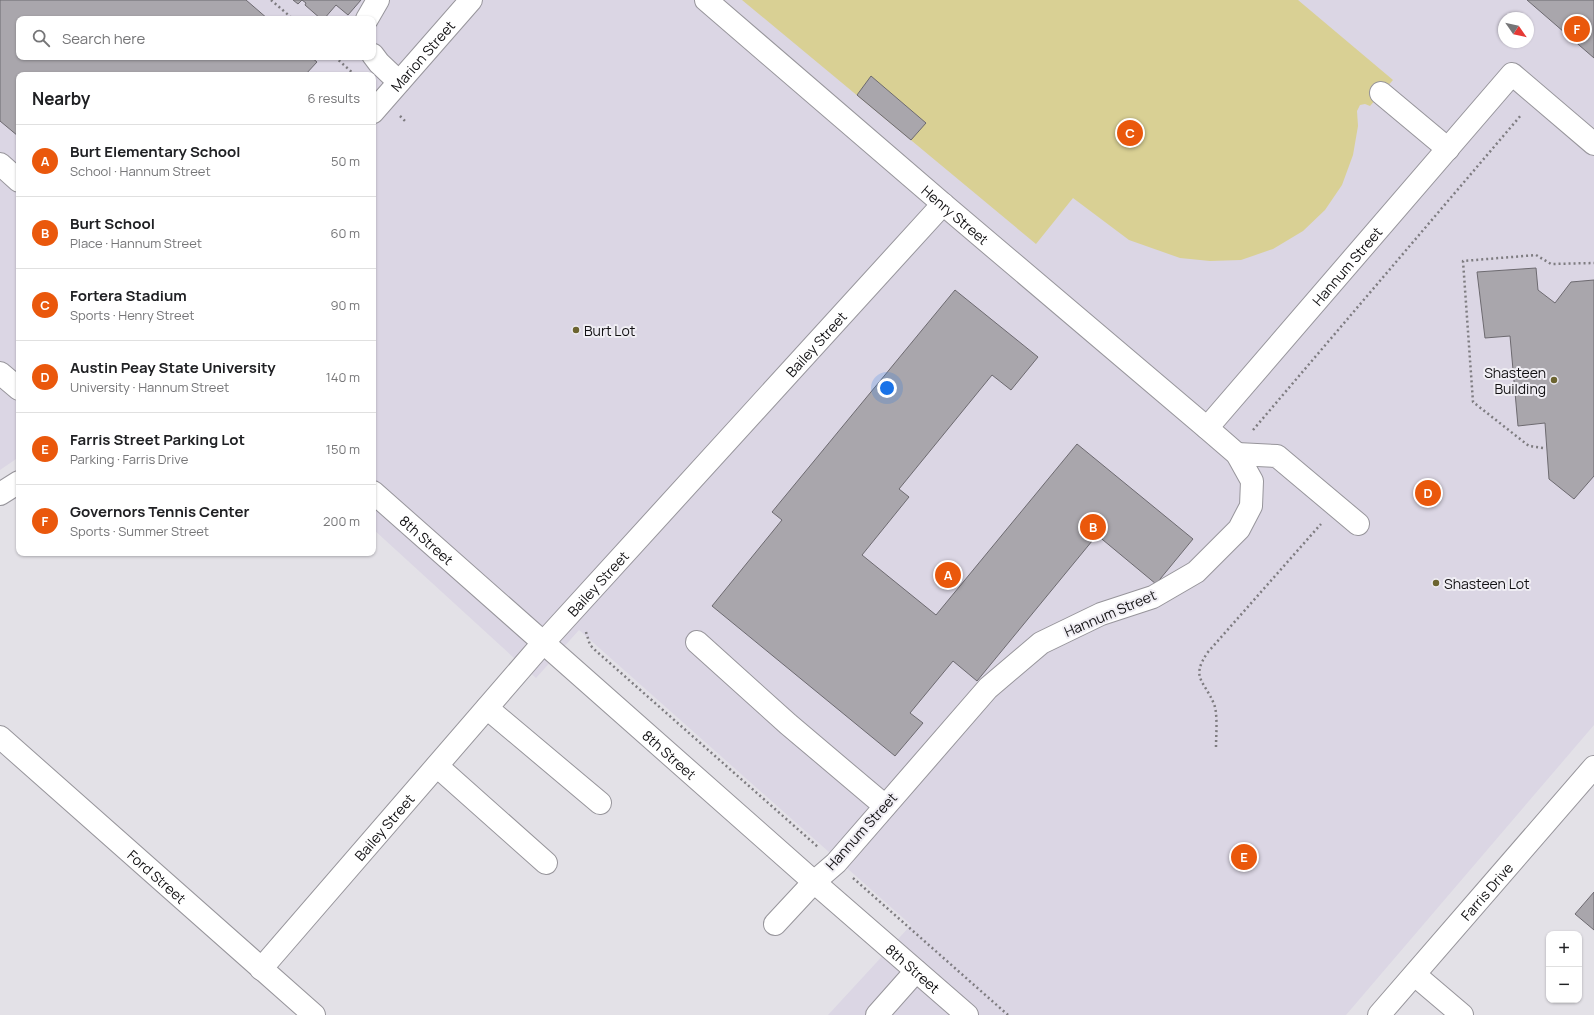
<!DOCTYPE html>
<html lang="en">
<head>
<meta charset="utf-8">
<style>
	:root { --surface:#fff; --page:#f6f6f6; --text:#202124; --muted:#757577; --line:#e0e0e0; --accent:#ea580c }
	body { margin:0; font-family:Manrope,sans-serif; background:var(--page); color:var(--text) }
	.controls { position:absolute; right:12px; bottom:12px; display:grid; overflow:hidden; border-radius:8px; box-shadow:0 1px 3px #0004 }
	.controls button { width:36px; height:36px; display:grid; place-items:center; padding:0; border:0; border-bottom:1px solid var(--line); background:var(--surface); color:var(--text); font:20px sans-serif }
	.compass { position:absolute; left:1498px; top:12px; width:36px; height:36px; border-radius:50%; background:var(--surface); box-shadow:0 1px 3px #0004; rotate:124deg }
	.you { position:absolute; left:887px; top:388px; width:14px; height:14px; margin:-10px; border:3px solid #fff; border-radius:50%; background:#1a73e8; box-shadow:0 0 0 6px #1a73e833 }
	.badge { display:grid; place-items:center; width:26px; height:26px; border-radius:50%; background:var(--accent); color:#fff; font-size:13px; font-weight:700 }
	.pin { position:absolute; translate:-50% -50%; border:2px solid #fff; box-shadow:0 1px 4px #0006 }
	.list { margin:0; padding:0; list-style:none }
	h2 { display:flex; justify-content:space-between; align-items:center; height:52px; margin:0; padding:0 16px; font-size:17px }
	h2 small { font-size:13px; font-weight:400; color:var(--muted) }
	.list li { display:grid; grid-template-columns:26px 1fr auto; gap:12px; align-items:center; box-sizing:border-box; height:72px; padding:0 16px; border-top:1px solid var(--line) }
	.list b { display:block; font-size:15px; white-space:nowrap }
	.list p { margin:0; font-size:13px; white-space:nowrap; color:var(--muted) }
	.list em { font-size:13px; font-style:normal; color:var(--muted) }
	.icon { flex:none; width:22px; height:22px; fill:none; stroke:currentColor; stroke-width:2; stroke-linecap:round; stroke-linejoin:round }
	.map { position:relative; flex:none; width:1594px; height:1015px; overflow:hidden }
	.search { position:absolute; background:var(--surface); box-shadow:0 1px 3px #0004; left:16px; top:16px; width:360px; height:44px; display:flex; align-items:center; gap:10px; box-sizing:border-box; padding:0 14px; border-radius:8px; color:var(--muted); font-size:15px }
	.panel { position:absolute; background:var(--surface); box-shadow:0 1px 3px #0004; left:16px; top:72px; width:360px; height:484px; border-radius:8px }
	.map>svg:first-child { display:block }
	.built { fill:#dbd6e4; fill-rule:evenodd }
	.green { fill:#d9d094 }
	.building { fill:#a9a6ac; stroke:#6d6a70 }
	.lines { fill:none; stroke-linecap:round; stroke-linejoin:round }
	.minor-casing { stroke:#97959b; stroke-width:24 }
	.major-casing { stroke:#97959b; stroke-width:24 }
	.path { stroke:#7e7c80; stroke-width:2.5; stroke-dasharray:2 3; stroke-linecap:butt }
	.minor { stroke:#fff; stroke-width:22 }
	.major { stroke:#fff; stroke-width:22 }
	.poi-dot { fill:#6c6430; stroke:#f0eef4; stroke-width:1.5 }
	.labels { text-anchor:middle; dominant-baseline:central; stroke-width:4; stroke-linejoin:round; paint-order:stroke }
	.street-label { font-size:14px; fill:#121113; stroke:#f0eef4 }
	.poi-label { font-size:14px; fill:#121113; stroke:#f0eef4; text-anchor:start }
</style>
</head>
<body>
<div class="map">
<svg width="1594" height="1015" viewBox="0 0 1594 1015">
	<rect width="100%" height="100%" fill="#e3e1e7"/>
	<path class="built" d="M0 0H1594V725L1346 1015H828L911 925 579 630 536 678 373 529V75H19V457L0 470ZM1504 18H1528V42H1504ZM19 19H373V57H19Z"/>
	<path class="green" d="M742 0H1298L1393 80 1370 106 1365 104 1360 105 1357 111 1358 126 1353 155 1342 185 1325 210 1303 231 1273 249 1241 260 1210 261 1180 258 1129 240 1073 198 1036 244Z"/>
	<path class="building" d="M0 0H246L268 19H19V57H311L317 62 305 75H19V135L18 136 0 121Z
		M293 0H361L348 15 336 5 324 19H321L305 5 306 3 302 0 298 4Z
		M1527 0H1594V58Z
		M871 76 926 123 911 140 857 95Z
		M1536 268 1538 290 1555 303 1571 282 1594 280V476L1574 499 1549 479 1545 423 1518 426 1510 336 1485 338 1477 272Z
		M955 290 1038 357 1011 390 992 375 899 489 909 497 862 555 936 615 1077 444 1193 539 1156 584 1097 535 977 681 953 661 910 713 923 723 895 756 712 606 782 520 772 512Z
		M1594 892V930L1575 914Z"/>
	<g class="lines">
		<g class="minor-casing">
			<g id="minor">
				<path id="s1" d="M706 0 943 204 1207 428 1237 454 1252 481 1251 506 1239 529 1196 572 1153 597 1101 614 1041 643 988 688 836 863 814 882 775 924"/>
				<path d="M367 19 378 0"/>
				<path d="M373 55 379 63 399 82"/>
				<path d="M1381 93 1448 149"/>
				<path d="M0 373 19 389"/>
				<path id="s2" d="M1207 428 1512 74 1594 144"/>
				<path d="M1237 454 1277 456 1358 524"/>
				<path id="s3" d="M373 492 814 882 967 1015"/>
				<path d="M0 494 19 482"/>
				<path d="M697 642 788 724 885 806"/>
				<path d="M487 708 600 803"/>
				<path id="s4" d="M0 737 314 1015"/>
				<path d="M437 766 546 863"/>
				<path id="s5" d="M261 969 543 643 943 204"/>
				<path d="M1415 975 1462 1015"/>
				<path d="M877 1015 916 971"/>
				<path id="s6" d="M1379 1015 1594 767"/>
			</g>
		</g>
		<g class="major-casing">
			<g id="major">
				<path id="s7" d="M373 112 471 0"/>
				<path d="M0 164 19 181"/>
			</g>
		</g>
		<path class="path" d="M271 0 293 19
			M335 57 355 75
			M400 116 406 122
			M1253 430 1522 114
			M1543 448 1529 446 1473 402 1463 261 1536 255 1551 264 1594 263
			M586 632 590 645 595 650 818 847
			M1216 747C1216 736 1218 714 1214 704 1204 680 1190 678 1208 652L1321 524
			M853 878 1008 1015"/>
		<use href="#minor" class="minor"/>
		<use href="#major" class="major"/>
	</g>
	<g class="poi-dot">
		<circle cx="576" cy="330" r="4"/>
		<circle cx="1554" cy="380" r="4"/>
		<circle cx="1436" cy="583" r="4"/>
	</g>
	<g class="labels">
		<g class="street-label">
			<text stroke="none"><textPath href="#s7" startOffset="75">Marion Street</textPath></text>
			<text stroke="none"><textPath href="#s1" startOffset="329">Henry Street</textPath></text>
			<text stroke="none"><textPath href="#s2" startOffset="214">Hannum Street</textPath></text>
			<text stroke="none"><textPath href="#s5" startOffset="836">Bailey Street</textPath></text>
			<text stroke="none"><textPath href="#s3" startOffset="72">8th Street</textPath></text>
			<text stroke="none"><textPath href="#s5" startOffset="512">Bailey Street</textPath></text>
			<text transform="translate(1110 613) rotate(-23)">Hannum Street</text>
			<text stroke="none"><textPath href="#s3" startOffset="396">8th Street</textPath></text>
			<text stroke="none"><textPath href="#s5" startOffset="188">Bailey Street</textPath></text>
			<text transform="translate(861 831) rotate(-48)">Hannum Street</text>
			<text stroke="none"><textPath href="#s4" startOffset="210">Ford Street</textPath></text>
			<text stroke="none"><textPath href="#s6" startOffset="164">Farris Drive</textPath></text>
			<text stroke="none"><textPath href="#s3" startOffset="720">8th Street</textPath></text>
		</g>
		<g class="poi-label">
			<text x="584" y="330">Burt Lot</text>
			<text x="1546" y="372" text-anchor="end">Shasteen<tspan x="1546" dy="16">Building</tspan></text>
			<text x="1444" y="583">Shasteen Lot</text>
		</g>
	</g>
</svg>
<div class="controls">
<button>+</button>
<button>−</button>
</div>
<svg class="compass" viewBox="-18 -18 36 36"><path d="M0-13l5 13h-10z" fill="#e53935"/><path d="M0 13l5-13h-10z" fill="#757577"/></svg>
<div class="you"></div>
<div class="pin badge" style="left:948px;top:575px">A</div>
<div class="pin badge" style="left:1093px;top:527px">B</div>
<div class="pin badge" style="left:1130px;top:133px">C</div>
<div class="pin badge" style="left:1428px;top:493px">D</div>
<div class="pin badge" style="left:1244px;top:857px">E</div>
<div class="pin badge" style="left:1577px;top:29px">F</div>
<div class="search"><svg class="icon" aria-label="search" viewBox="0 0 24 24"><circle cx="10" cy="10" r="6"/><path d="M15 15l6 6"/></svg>Search here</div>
<section class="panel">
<h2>Nearby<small>6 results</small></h2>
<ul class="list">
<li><span class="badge">A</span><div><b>Burt Elementary School</b><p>School · Hannum Street</p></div><em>50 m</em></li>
<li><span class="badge">B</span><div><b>Burt School</b><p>Place · Hannum Street</p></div><em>60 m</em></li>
<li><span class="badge">C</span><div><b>Fortera Stadium</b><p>Sports · Henry Street</p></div><em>90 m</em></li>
<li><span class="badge">D</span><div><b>Austin Peay State University</b><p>University · Hannum Street</p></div><em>140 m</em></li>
<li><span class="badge">E</span><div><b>Farris Street Parking Lot</b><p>Parking · Farris Drive</p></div><em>150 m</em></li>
<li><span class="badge">F</span><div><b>Governors Tennis Center</b><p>Sports · Summer Street</p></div><em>200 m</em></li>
</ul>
</section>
</div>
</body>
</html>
